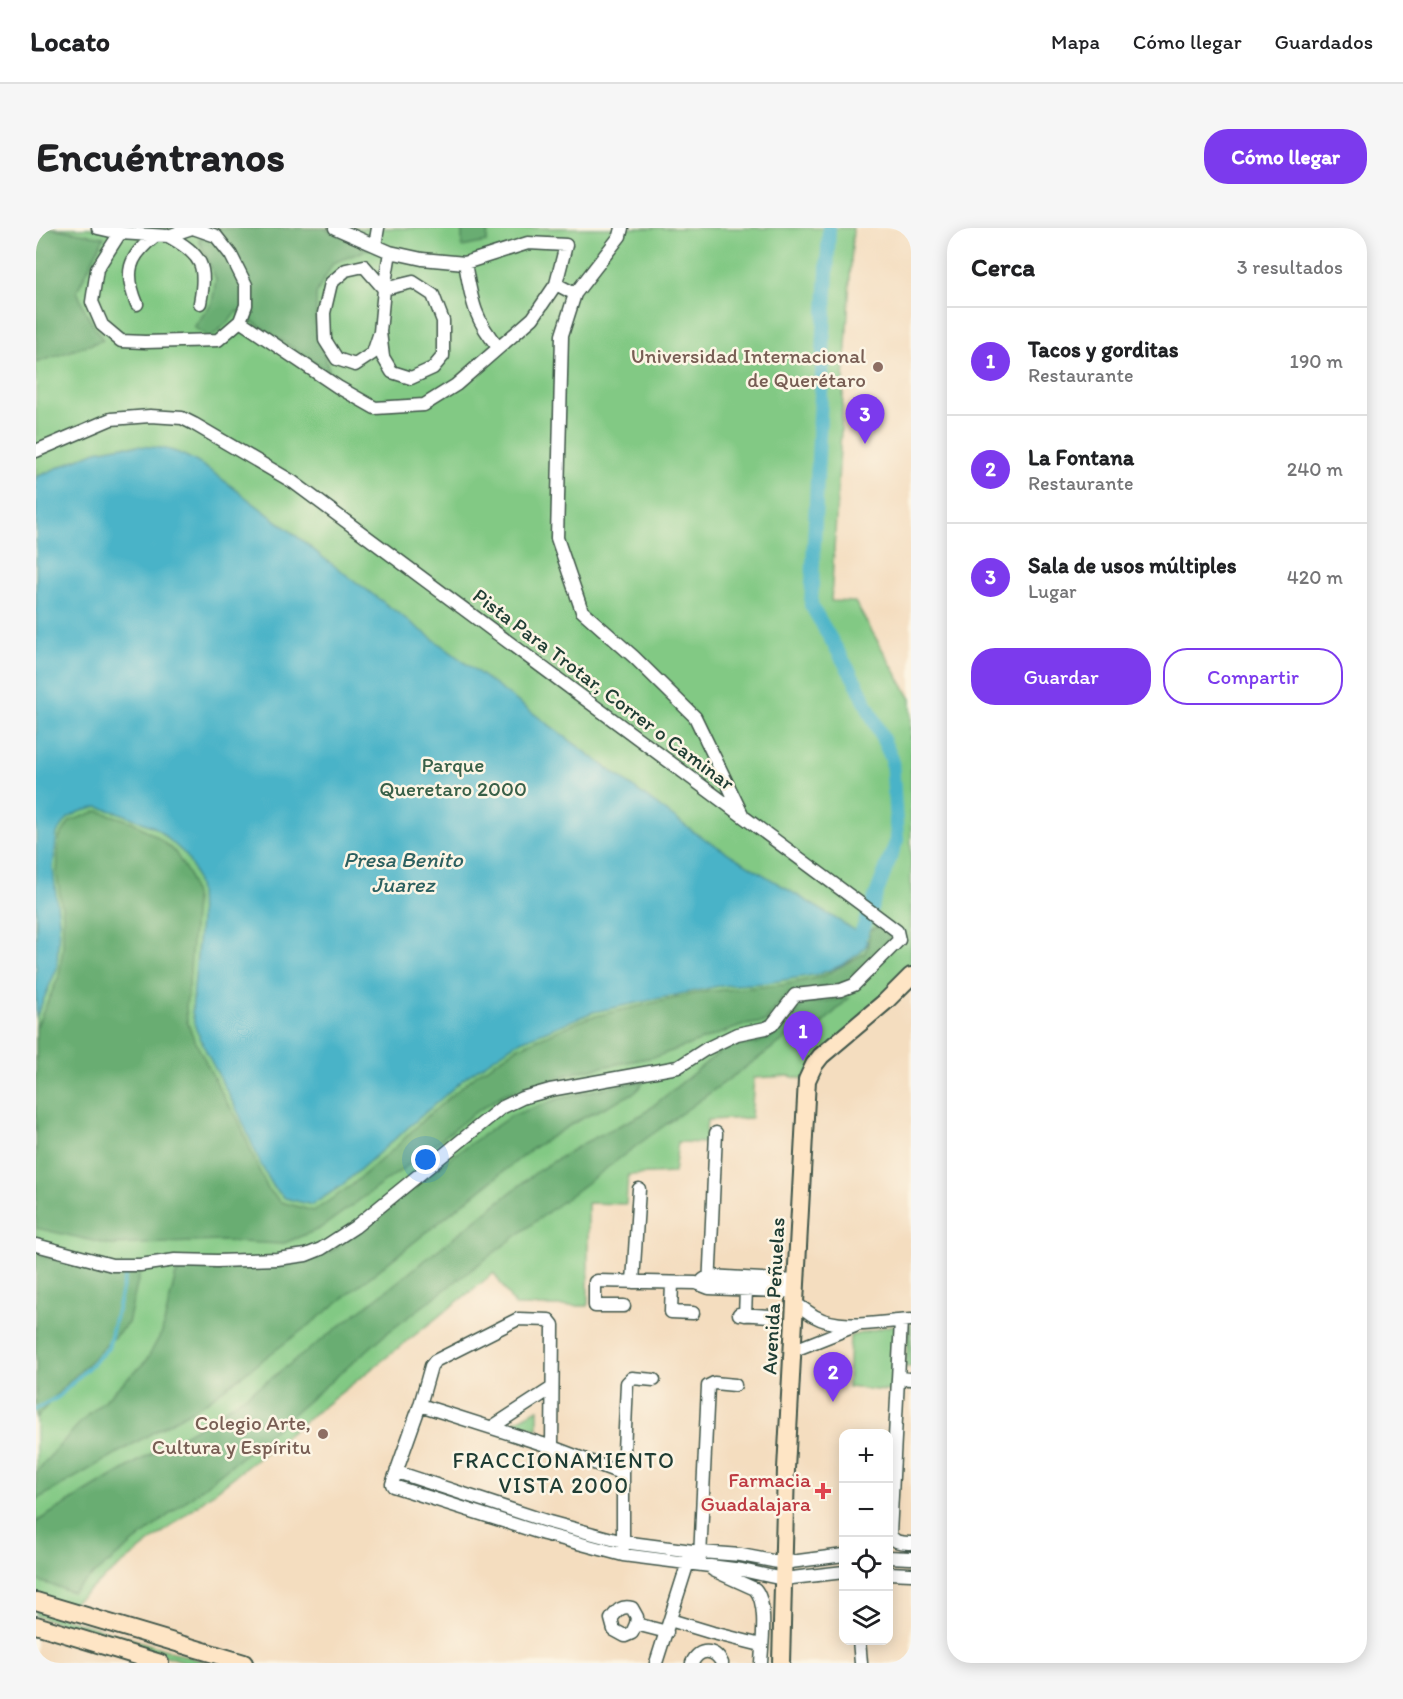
<!DOCTYPE html>
<html lang="es">
<head>
<meta charset="utf-8">
<style>
	:root { --surface:#fff; --page:#f6f6f6; --text:#202124; --muted:#757577; --line:#e0e0e0; --accent:#7c3aed }
	body { margin:0; font-family:Itim,sans-serif; background:var(--page); color:var(--text) }
	.controls { position:absolute; right:18px; bottom:18px; display:grid; overflow:hidden; border-radius:12px; box-shadow:0 3px 15px #0003 }
	.controls button { width:54px; height:54px; display:grid; place-items:center; padding:0; border:0; border-bottom:2px solid var(--line); background:var(--surface); color:var(--text); font:30px sans-serif }
	.you { position:absolute; left:390px; top:932px; width:21px; height:21px; margin:-15px; border:4px solid #fff; border-radius:50%; background:#1a73e8; box-shadow:0 0 0 9px #1a73e833 }
	.badge { display:grid; place-items:center; width:39px; height:39px; border-radius:50%; background:var(--accent); color:#fff; font-size:20px; font-weight:700 }
	.pin { position:absolute; translate:-50% -50px; filter:drop-shadow(0 2px 3px #0008) }
	.pin::after { content:''; position:absolute; top:32px; width:21px; height:18px; background:inherit; clip-path:polygon(0 0,100% 0,50% 100%) }
	.list { margin:0; padding:0; list-style:none }
	h2 { display:flex; justify-content:space-between; align-items:center; height:78px; margin:0; padding:0 24px; font-size:26px }
	h2 small { font-size:20px; font-weight:400; color:var(--muted) }
	.list li { display:grid; grid-template-columns:39px 1fr auto; gap:18px; align-items:center; box-sizing:border-box; height:108px; padding:0 24px; border-top:2px solid var(--line) }
	.list b { display:block; font-size:22px; white-space:nowrap }
	.list p { margin:0; font-size:20px; white-space:nowrap; color:var(--muted) }
	.list em { font-size:20px; font-style:normal; color:var(--muted) }
	.actions { display:flex; gap:12px; padding:18px 24px }
	.actions a { flex:1; padding:14px 0; border:2px solid var(--accent); border-radius:24px; text-align:center; font-size:21px; color:var(--accent) }
	.actions .main { background:var(--accent); color:#fff }
	.icon { flex:none; width:33px; height:33px; fill:none; stroke:currentColor; stroke-width:2; stroke-linecap:round; stroke-linejoin:round }
	.map { position:relative; flex:none; width:875px; height:1435px; overflow:hidden; border-radius:24px }
	header { display:flex; align-items:center; gap:36px; box-sizing:border-box; height:84px; padding:0 30px; background:var(--surface); border-bottom:2px solid var(--line) }
	header strong { font-size:28px }
	nav { display:flex; gap:33px; margin-inline-start:auto; font-size:21px }
	.intro { display:flex; align-items:center; justify-content:space-between; box-sizing:border-box; height:144px; padding:0 36px }
	h1 { margin:0; font-size:42px }
	.button { padding:15px 27px; border-radius:24px; background:var(--accent); color:#fff; font-size:21px; font-weight:700 }
	main { display:flex; gap:36px; padding:0 36px }
	aside { flex:1; background:var(--surface); border-radius:24px; box-shadow:0 3px 15px #0003 }
	.map>svg:first-child { display:block }
	.green { fill:#82c984; stroke:#50835c; stroke-width:1.5 }
	.forest { fill:#69ad72; stroke:#447553; stroke-width:1.5 }
	.water { fill:#4ab3c8; stroke:#34787e; stroke-width:1.5 }
	.lines { fill:none; stroke-linecap:round; stroke-linejoin:round }
	.stream { stroke:#4ab3c8; stroke-width:4 }
	.canal { stroke:#4ab3c8; stroke-width:14 }
	.street-casing { stroke:#3f5549; stroke-width:15 }
	.secondary-casing { stroke:#3f5549; stroke-width:20 }
	.street { stroke:#fff; stroke-width:12 }
	.secondary { stroke:#fee5c5; stroke-width:16 }
	.education-dot { fill:#8d6e63; stroke:#fcf5e5; stroke-width:2 }
	.health-dot { fill:#e0444e; stroke:#fcf5e5; stroke-width:2 }
	.labels { text-anchor:middle; dominant-baseline:central; stroke-width:5; stroke-linejoin:round; paint-order:stroke }
	.education-label { font-size:21px; fill:#785e54; stroke:#fcf5e5; text-anchor:end }
	.street-label { font-size:21px; fill:#1f3d34; stroke:#fcf5e5 }
	.park-label { font-size:21px; fill:#386048; stroke:#fcf5e5 }
	.health-label { font-size:21px; fill:#be3a42; stroke:#fcf5e5; text-anchor:end }
	.water-label { font-size:22px; font-style:italic; fill:#2c6060; stroke:#fcf5e5 }
	.neighbourhood-label { font-size:22px; letter-spacing:1.5px; fill:#1f3d34; stroke:#fcf5e5 }
</style>
</head>
<body>
<header>
<strong>Locato</strong>
<nav><a>Mapa</a><a>Cómo llegar</a><a>Guardados</a></nav>
</header>
<div class="intro"><h1>Encuéntranos</h1><a class="button">Cómo llegar</a></div>
<main>
<div class="map">
<svg width="875" height="1435" viewBox="0 0 875 1435">
	<rect width="100%" height="100%" fill="#fcf5e5"/>
	<filter id="ink" filterUnits="userSpaceOnUse"><feTurbulence type="fractalNoise" baseFrequency=".0167" numOctaves="2"/><feDisplacementMap in="SourceGraphic" scale="12" xChannelSelector="R" yChannelSelector="G"/><feConvolveMatrix kernelMatrix="1 2 1 2 8 2 1 2 1" color-interpolation-filters="sRGB"/></filter>
	<filter id="wash" filterUnits="userSpaceOnUse"><feTurbulence type="fractalNoise" baseFrequency=".008" numOctaves="4" result="noise"/><feDisplacementMap in="SourceGraphic" scale="24" xChannelSelector="R" yChannelSelector="G"/><feGaussianBlur stdDeviation="1.35" result="paint"/><feColorMatrix in="noise" values="0 0 0 0 0 0 0 0 0 0 0 0 0 0 0 0 0 1.4 0 .05"/><feComposite in="paint" operator="in"/></filter>
	<g filter="url(#wash)">
		<rect width="100%" height="100%" fill="#f4ddbf"/>
		<path class="green" d="M0 0H817L795 373 819 374 875 471V749L771 852 753 848 718 850 715 890 671 892 669 915 642 914 638 945 592 947 590 976 552 975V1078H479L458 1045 29 1381 0 1372Z
			M861 1096 859 1164 812 1159 814 1108Z
			M873 1096H875V1139H869Z
			M502 1181V1202L477 1194Z
			M0 1381 172 1435H153L0 1388Z"/>
		<path class="forest" d="M0 0H16L68 9 41 63 51 87 67 112 0 135Z
			M176 0H288L333 21 297 35 280 66V102L294 145 201 83 193 93 174 110 158 99 176 75 180 51 163 12Z
			M426 0H452L451 14 426 19Z
			M62 583 97 594 120 608 139 624 153 647 159 672 153 756 150 778 151 793 158 811 190 873 202 891 221 938 232 961 245 974 278 983 316 957 362 917 388 891 441 846 481 820 551 790 604 778 667 764 746 757 785 749 828 726 832 719 833 703 840 699 852 705 854 715 811 755 753 766 744 774 729 794 708 797 622 828 545 843 468 866 438 885 382 930 283 1001 246 1016 184 1013 75 1017 0 1000V800L23 748 27 719V687L21 647 23 610 34 593Z
			M813 770 772 809 767 798 604 915 351 1105 229 1210 36 1364 0 1352V1294L63 1256 170 1194 237 1149 355 1059 503 942 550 914 607 886 691 818 718 816 733 810 752 797 767 776Z
			M608 853 600 864 541 893 497 920 277 1094 170 1174 0 1272V1245L7 1236 43 1196 110 1133 126 1104 140 1046 156 1038H248L296 1023 418 927 475 888 522 871 568 860Z
			M0 1027C33 1036 69 1042 104 1044L92 1095 21 1166 0 1190Z"/>
		<path class="water" d="M87 218C103 218 119 218 134 222 161 230 186 251 208 268 234 288 261 307 285 328L659 605 825 706 831 713 830 718 825 724 806 737 783 746 730 755 683 758 557 784 480 815 430 849 305 958 276 977 249 970 239 961 225 937 204 888 172 827 160 801 156 784 164 693 163 662 158 643 150 627 120 600 87 586 62 579 43 584 32 590 21 605 17 640 23 693 21 740 0 789V249L60 223Z"/>
		<g class="lines">
			<path class="stream" d="M0 1181 22 1169 72 1120 91 1040"/>
			<path class="canal" d="M793 0 775 377 822 458 856 531 861 612 825 706"/>
		</g>
	</g>
	<g filter="url(#ink)">
		<g class="lines">
			<g class="street-casing">
				<path id="street" d="M62 0 84 5
					M156 0 132 8 84 5 61 41 56 74 66 97 85 113 109 114 182 112 204 93 210 77V57L195 27 180 8 157 0
					M299 0 354 24 386 31 429 35 492 15 530 17 520 56 539 66
					M586 0 584 8 539 66 526 107 521 310 546 383 598 429 659 489 706 586
					M132 8C167 27 171 38 164 75
					M339 17 342 0
					M429 35C436 72 437 89 462 119
					M101 76C88 45 92 29 119 8
					M204 93 302 159 339 180 388 177 420 157 497 90 520 56
					M344 104 337 125 319 137 301 131 289 112 288 85 295 55 310 42 328 38 348 61 344 104 347 129 356 144 375 150 397 140 407 128V93L397 67 377 54 348 61 354 24
					M0 223 75 191 114 188 146 190 158 196 257 254 837 685 861 703 863 712 818 757 805 762 759 767 736 797 730 800 701 806 670 821 642 839 514 862 486 870 465 880 319 999 285 1021 270 1027 241 1031 181 1033 139 1032 104 1037H76L0 1017
					M667 1052 673 1048 760 1053
					M597 1054 603 961
					M636 1055 635 1084 657 1085
					M673 1060 680 905
					M759 1075C765 1079 772 1084 778 1088 806 1104 845 1093 875 1092
					M588 1078H559V1054L561 1053 660 1055 673 1060 760 1064
					M703 1086 734 1088
					M709 1087 710 1062
					M865 1093 854 1306C859 1316 865 1314 875 1315
					M756 1123 819 1098
					M862 1150 875 1151
					M384 1177 516 1219 587 1246
					M456 1199 516 1160
					M516 1219 517 1097 513 1092 482 1091 399 1133 395 1138 384 1177 356 1256 357 1258 508 1306 587 1327 706 1342 747 1351 808 1344
					M361 1244 513 1294 587 1314 664 1324 705 1327 747 1335 808 1327
					M587 1320V1246L591 1155 596 1150 618 1152
					M852 1329 875 1330
					M664 1330 672 1158 678 1155 699 1157
					M677 1342 719 1361C732 1376 726 1415 725 1435
					M852 1345 875 1346
					M634 1392 677 1405 725 1417
					M600 1396 596 1405 589 1408 578 1402 575 1391C581 1383 585 1377 596 1380L601 1389 600 1396 631 1404
					M823 1412 825 1435
					M620 1435 654 1328
					M656 1435C663 1420 678 1420 686 1435"/>
			</g>
			<g class="secondary-casing">
				<path id="secondary" d="M0 1373 208 1435
					M0 1397 124 1435
					M745 1435 750 1241 771 852 778 837 785 828 849 774 875 748"/>
			</g>
			<use href="#street" class="street"/>
			<use href="#secondary" class="secondary"/>
		</g>
	</g>
	<g class="education-dot">
		<circle cx="842" cy="139" r="6"/>
		<circle cx="287" cy="1206" r="6"/>
	</g>
	<path class="health-dot" d="M784 1254h6v6h6v6h-6v6h-6v-6h-6v-6h6z"/>
	<g class="labels">
		<g class="education-label">
			<text x="830" y="127">Universidad Internacional<tspan x="830" dy="24">de Querétaro</tspan></text>
			<text x="275" y="1194">Colegio Arte,<tspan x="275" dy="24">Cultura y Espíritu</tspan></text>
		</g>
		<g class="street-label">
			<text transform="translate(568 461) rotate(37)">Pista Para Trotar, Correr o Caminar</text>
			<text transform="translate(737 1068) rotate(-87)">Avenida Peñuelas</text>
		</g>
		<g class="park-label">
			<text x="417" y="536">Parque<tspan x="417" dy="24">Queretaro 2000</tspan></text>
		</g>
		<g class="health-label">
			<text x="775" y="1251">Farmacia<tspan x="775" dy="24">Guadalajara</tspan></text>
		</g>
		<g class="water-label">
			<text x="367" y="631">Presa Benito<tspan x="367" dy="25">Juarez</tspan></text>
		</g>
		<g class="neighbourhood-label">
			<text x="528" y="1232">FRACCIONAMIENTO<tspan x="528" dy="25">VISTA 2000</tspan></text>
		</g>
	</g>
</svg>
<div class="controls">
<button>+</button>
<button>−</button>
<button><svg class="icon" aria-label="locate" viewBox="0 0 24 24"><circle cx="12" cy="12" r="6"/><path d="M12 2v4M12 18v4M2 12h4M18 12h4"/></svg></button>
<button><svg class="icon" aria-label="layers" viewBox="0 0 24 24"><path d="M12 4l9 5-9 5-9-5zM3 14l9 5 9-5"/></svg></button>
</div>
<div class="you"></div>
<div class="pin badge" style="left:767px;top:833px">1</div>
<div class="pin badge" style="left:797px;top:1174px">2</div>
<div class="pin badge" style="left:829px;top:216px">3</div>
</div>
<aside>
<h2>Cerca<small>3 resultados</small></h2>
<ul class="list">
<li><span class="badge">1</span><div><b>Tacos y gorditas</b><p>Restaurante</p></div><em>190 m</em></li>
<li><span class="badge">2</span><div><b>La Fontana</b><p>Restaurante</p></div><em>240 m</em></li>
<li><span class="badge">3</span><div><b>Sala de usos múltiples</b><p>Lugar</p></div><em>420 m</em></li>
</ul>
<div class="actions"><a class="main">Guardar</a><a>Compartir</a></div>
</aside>
</main>
</body>
</html>
